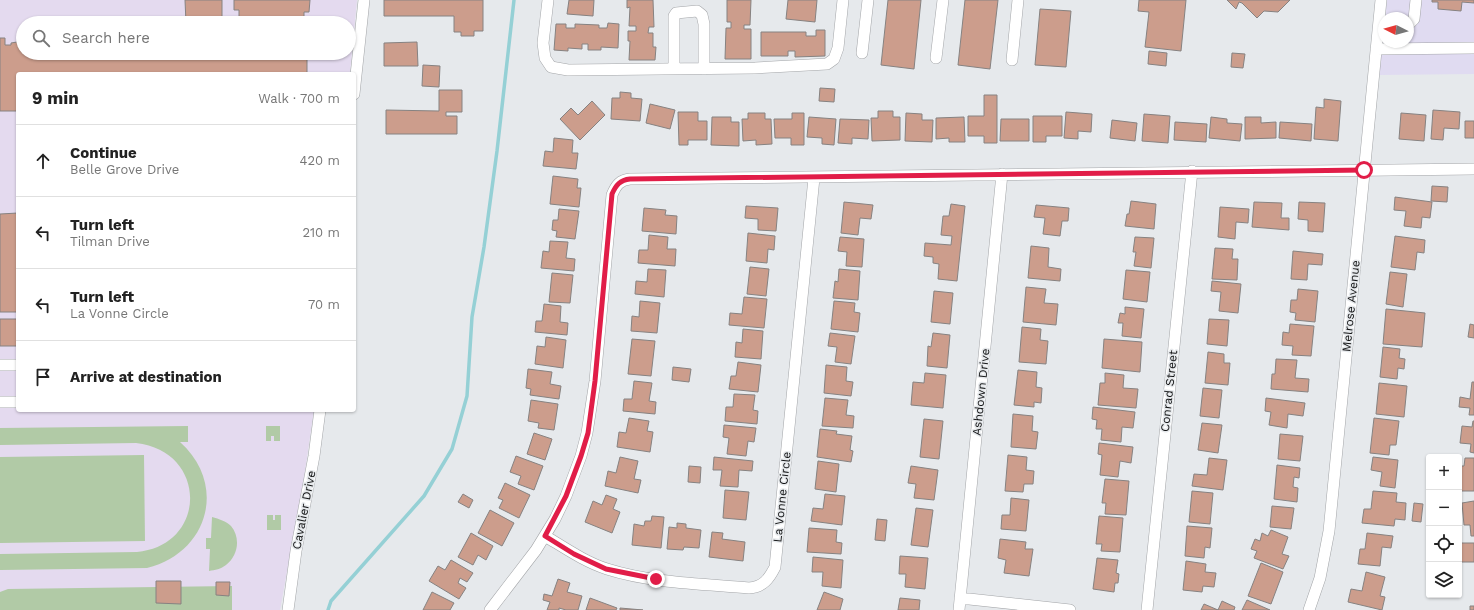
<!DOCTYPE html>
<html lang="en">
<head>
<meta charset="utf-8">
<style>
	:root { --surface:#fff; --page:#f2f2f2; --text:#222; --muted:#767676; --line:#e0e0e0 }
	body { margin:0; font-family:"Work Sans",sans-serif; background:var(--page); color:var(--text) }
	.controls { position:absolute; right:12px; bottom:12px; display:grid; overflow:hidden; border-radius:4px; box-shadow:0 1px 3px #0004 }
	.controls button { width:36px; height:36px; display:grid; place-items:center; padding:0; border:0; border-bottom:1px solid var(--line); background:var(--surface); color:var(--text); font:20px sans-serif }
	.compass { position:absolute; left:1378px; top:12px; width:36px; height:36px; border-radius:50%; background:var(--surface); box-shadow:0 1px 3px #0004; rotate:276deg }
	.stop { position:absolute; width:12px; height:12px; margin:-9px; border:3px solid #e11d48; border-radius:50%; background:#fff }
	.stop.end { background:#e11d48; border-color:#fff; box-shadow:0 1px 4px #0008 }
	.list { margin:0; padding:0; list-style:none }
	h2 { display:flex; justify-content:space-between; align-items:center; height:52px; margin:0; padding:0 16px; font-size:17px }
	h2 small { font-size:13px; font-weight:400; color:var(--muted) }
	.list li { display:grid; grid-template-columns:26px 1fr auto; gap:12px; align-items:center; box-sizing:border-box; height:72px; padding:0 16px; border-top:1px solid var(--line) }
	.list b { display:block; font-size:15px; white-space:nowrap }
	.list p { margin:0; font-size:13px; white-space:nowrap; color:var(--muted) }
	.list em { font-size:13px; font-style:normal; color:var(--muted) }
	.icon { flex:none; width:22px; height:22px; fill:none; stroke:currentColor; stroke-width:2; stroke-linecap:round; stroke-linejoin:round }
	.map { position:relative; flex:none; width:1474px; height:610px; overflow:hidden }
	.search { position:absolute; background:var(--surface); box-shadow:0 1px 3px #0004; left:16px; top:16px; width:340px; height:44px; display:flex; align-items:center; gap:10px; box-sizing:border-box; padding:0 14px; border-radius:22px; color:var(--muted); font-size:15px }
	.panel { position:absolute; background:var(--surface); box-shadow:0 1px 3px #0004; left:16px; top:72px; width:340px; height:340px; border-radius:4px }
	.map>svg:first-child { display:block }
	.commercial { fill:#e0dbf1 }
	.education { fill:#e4daef; fill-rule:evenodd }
	.green { fill:#b1caa6 }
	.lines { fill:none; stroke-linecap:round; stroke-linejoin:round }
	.stream { stroke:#95d0d5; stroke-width:3.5 }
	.building { fill:#cc9d8c; stroke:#868281 }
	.minor-casing { stroke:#a3a5a8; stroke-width:12 }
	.minor { stroke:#fff; stroke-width:11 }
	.route { stroke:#e11d48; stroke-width:5 }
	.labels { text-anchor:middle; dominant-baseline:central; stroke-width:3; stroke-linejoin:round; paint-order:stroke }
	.street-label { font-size:12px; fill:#111213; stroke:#e6e9ec }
</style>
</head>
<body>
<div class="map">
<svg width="1474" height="610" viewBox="0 0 1474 610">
	<rect width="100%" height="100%" fill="#e6e9ec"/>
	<path class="commercial" d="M1387 0H1474V74L1379 75 1384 27V42H1408V18H1385Z"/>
	<path class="education" d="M0 0H357L350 74H18V410H314L304 478 280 610H0ZM23 23H349V53H23Z"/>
	<path class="green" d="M188 426V442H180C228 485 208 553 147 568L0 570V554L137 552C208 545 208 451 136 443L0 445V428Z
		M266 426H280V441H274V436H271V441H266Z
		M144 455 145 541 0 543V457Z
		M267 515H273V520H275V515H281V530H267Z
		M212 517C219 519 226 521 231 526 241 538 238 556 226 565 221 569 215 570 209 571L210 549H206V538H211Z
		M232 586V610H0V592L8 589Z"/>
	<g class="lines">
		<path class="stream" d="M328 610 331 601 424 496 452 449 467 396 472 317 484 247 497 151 514 0"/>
	</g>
	<path class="building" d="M185 0H222V23H186Z
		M234 0H310L309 12H304V23H239V10H234Z
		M384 0H483V31H474V36H461V32H454V16H384Z
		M569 0H594L593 16 567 14Z
		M627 0H653L654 27H649L648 33H653V47H656L655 60H629L630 41H628V31H636V26H629L630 7 627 8Z
		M727 0H751L750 25H744V29H751V59H725L726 28H731V22H727Z
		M788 0H817L815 22 786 19Z
		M888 0H921L914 69 881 65Z
		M965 0H998L990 69 958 65Z
		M1139 0H1186L1181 51 1145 47 1149 12 1138 11Z
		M1227 0H1290L1278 12 1264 11 1257 18 1242 3 1239 2 1236 9Z
		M1432 0H1474V3L1462 2 1461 11 1438 9V2H1432Z
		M1040 9 1071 11 1066 67 1035 65Z
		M73 19H92V23H73Z
		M608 23 619 24 618 48 601 47V50H588V44H582V49L568 48V51L554 50 556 24H566V28H575V24L599 25V28H607Z
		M816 30H825V56L795 57V51H788V56H761V32H806V36H816Z
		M0 38H5V45H11V43L23 41V53H307V74H18V111H0Z
		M417 42 418 66H384V43Z
		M1149 51 1167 53 1166 66 1148 64Z
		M1232 53 1245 54 1243 68 1231 67Z
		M423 65 440 66 439 87 422 86Z
		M820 88 835 89 834 102 819 101Z
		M439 90H462V112H446V116H457V134H386V110L439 111Z
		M620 92 631 93V98L642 99 640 121 611 119 612 98H620Z
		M984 95H997V143H984V136H968V116H984Z
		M1324 99 1341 101 1338 141 1314 139 1316 107 1324 108Z
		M592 101 605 115 580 140 560 119 571 108 578 115Z
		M650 104 675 110 670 129 646 123Z
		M1433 110 1460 112 1459 129 1444 128 1443 140 1431 139Z
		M878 111H893V117H900V140L872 141 871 118H878Z
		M678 112H698V121H707V140H688V145H679Z
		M1066 112 1092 114 1091 132 1078 131V139L1064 138Z
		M748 113H765V119H771L772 144 756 145V140L743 141 742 119H748Z
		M792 113H804V145H791V138H775L774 119H792Z
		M906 113 922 114V120H933L932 142 905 141Z
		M1401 113 1426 115 1424 141 1399 139Z
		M1144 114 1170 116 1168 143 1142 141Z
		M1033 116H1062V136H1046V142H1033Z
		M712 117H731V122H739V146L711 145Z
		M809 117 836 119 834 145 822 144V138L807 137Z
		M964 117 965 142H949V138L936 139V118Z
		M1211 117 1227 119V123L1242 124 1240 141 1209 138Z
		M1245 117H1261V123L1276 122V138L1245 139Z
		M840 119 869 120 868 139 852 138V144L838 143Z
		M1001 119H1029V141H1000Z
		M1112 120 1137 123 1135 141 1110 138Z
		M1465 121H1474V138H1465Z
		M1175 122 1207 124 1206 142 1174 140Z
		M1280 122 1312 124 1311 141 1279 138Z
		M554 138 573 140 572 153H578L576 169 543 166 545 151 553 152Z
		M553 176 578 179 577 188H581L579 207 550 204Z
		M1432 186 1448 187 1447 202 1431 201Z
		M1395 197 1432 202 1430 218 1422 217 1421 228 1404 226 1406 211 1394 210Z
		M1131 201 1156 204 1154 229 1125 226 1127 214H1129Z
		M844 202 873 205 871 219 860 218 858 235 841 233Z
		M1254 202 1282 203 1281 218H1289V230L1252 227Z
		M1299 202 1325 203 1323 232 1308 231V220L1298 219Z
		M951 204 965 206 957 281 938 279 939 264 933 263V257L924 256 925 243 951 245 952 236 941 235 943 216H949Z
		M1036 205 1069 208 1068 221H1062L1060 236 1043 234 1045 218 1034 217Z
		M746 206 778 208 776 231 758 230V219L745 218Z
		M1220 207 1249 209 1248 223 1236 222 1235 239 1218 237Z
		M644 208 666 210 665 215 677 216 676 234 642 231Z
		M559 209 579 211 575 239 556 237 557 231 552 230 553 220H558Z
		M18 213V312H0V214Z
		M748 233 775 236 774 250 768 249 767 263 746 261Z
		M649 235 668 237 667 249H676L675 266 638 263 639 250H648Z
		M1395 236 1425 240 1424 253 1417 252 1415 270 1391 267Z
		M840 237 864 239 862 267 846 266 847 252 838 251Z
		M1135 237 1154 238 1151 268 1134 266 1136 252H1133Z
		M550 241 568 242 566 258 575 259 574 271 541 268 543 251 549 252Z
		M1031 246 1049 248 1048 267 1061 269 1060 281 1028 278Z
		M1215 248 1233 249 1232 259H1238L1237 280 1212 279Z
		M1293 251 1323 254 1322 265 1308 264 1307 280 1291 279Z
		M750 267 769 269 766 296 747 294Z
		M648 269 666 270 664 297 635 294 636 281 647 282Z
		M839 269 860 271 858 300 833 298 835 281 838 282Z
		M1126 270 1150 272 1147 302 1123 299Z
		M1390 272 1407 274 1403 307 1386 304Z
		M552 273 573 275 570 303 549 302Z
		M1212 281 1241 284 1238 313 1219 311 1221 292 1211 291Z
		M1026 287 1046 289 1044 303 1058 304 1056 325 1023 322Z
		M1298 289 1318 291 1315 322 1295 320 1296 313 1290 312 1291 300H1297Z
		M934 291 953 293 950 324 931 322Z
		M744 297 767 299 764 328 729 325 730 313 742 314Z
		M640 301 660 303 657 333 631 331 632 316 639 317Z
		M834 301 855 303 854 312 860 313 858 332 831 329Z
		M544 304 561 306 560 322 568 323 567 335 535 332 536 321H542Z
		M1125 307 1144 309 1141 338 1122 336 1123 323H1118L1120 313 1125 314Z
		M1386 309 1425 313 1422 347 1383 344Z
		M0 319H17V346H0Z
		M1209 319 1229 320 1227 346 1207 344Z
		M1290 324 1314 326 1311 356 1292 355 1293 346 1282 345 1283 332 1289 333Z
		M1470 324 1474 325V338L1468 337Z
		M1022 327 1041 329 1040 340 1048 341 1046 364 1019 362Z
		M743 329 763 331 761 359 735 357 736 342 742 343Z
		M830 333 855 336 851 364 835 362 837 347 828 346Z
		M933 333 950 335 947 368 927 366 928 346 931 347Z
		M546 337 566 340 563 368 535 364 537 346 545 347Z
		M632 339 655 341 651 376 628 374Z
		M1104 339 1142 342 1140 372 1102 368Z
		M1383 347 1400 349 1399 358 1405 359 1404 369 1398 368 1397 379 1380 377Z
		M1208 352 1224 354V363H1230L1228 385 1205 383Z
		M1276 359 1297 360 1295 378 1309 379 1308 392 1271 389 1272 374H1275Z
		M738 362 761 365 758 392 729 389 731 376H736Z
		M826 365 847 367 846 381 853 382 851 396 824 393Z
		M673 367 691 369 689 382 672 380Z
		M528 369 552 372 550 384 561 386 559 399 530 395 531 389 526 388Z
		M1018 370 1037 372 1036 387 1042 388 1041 403 1034 402V407L1014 405Z
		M925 373 946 375 943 408 911 405 913 382 924 383Z
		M1105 373 1124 375 1123 388 1138 389 1136 408 1098 405 1100 383H1105Z
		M634 381 652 383 649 401 656 402 655 414 623 411 624 399H632Z
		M1472 382H1474V415H1469L1470 408 1459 407 1460 397 1470 399Z
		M1379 383 1407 386 1404 417 1376 414Z
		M1203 388 1222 390 1219 418 1200 416Z
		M734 394 755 395 753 410 758 411 757 424 725 421 726 407H733Z
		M825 398 848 400 846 415 854 416 853 428 822 426Z
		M1266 398 1305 403 1303 416 1288 414 1287 428 1269 425 1271 412 1265 411Z
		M531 400 558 404 554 430 538 428 539 423 528 421Z
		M1093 407 1135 412 1133 428 1122 427 1121 442 1101 440 1102 429H1096L1097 420 1092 419Z
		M1013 414 1033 416 1032 431 1038 432 1036 449 1011 447Z
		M629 418 649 421 647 431 653 432 650 452 617 447 619 432 626 433Z
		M1374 418 1399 421 1396 445H1390L1389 455 1370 453Z
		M924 419 943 421 939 459 920 457Z
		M1473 421H1474V453L1470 452 1471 444 1460 443 1462 426 1472 427Z
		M1202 423 1222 425 1218 453 1198 450Z
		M724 425 756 428 754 442 748 441 746 456 727 454 729 438 723 437Z
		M820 429 837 431 836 434 852 436 850 450 853 451 851 462 817 457Z
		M534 433 552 439 545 460 527 454Z
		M1280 434 1303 436 1300 461 1278 459Z
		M1099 443 1133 447 1131 463 1120 461 1118 477 1100 475 1102 455 1098 454Z
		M1008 455 1027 457 1026 470 1034 471 1033 484H1024L1023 492 1005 491Z
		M516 456 543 466 534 490 518 484 521 476 510 472Z
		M620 457 638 461 634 479 641 480 638 493 605 486 608 471 616 473Z
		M714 457 753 461 752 471 739 470 738 487 720 486 722 470H713Z
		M1373 457 1398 460 1395 488 1380 486 1382 472 1371 470Z
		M1209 458 1227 460 1223 490 1192 486 1194 474 1207 475Z
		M1465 458H1474V491H1459V466H1464Z
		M818 461 839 464 836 492 815 489Z
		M1277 465 1300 468 1299 478 1294 477 1293 487 1298 488 1297 502 1274 499Z
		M689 466 701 467 700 483 688 482Z
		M911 466 938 470 934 500 914 498 916 484 908 483Z
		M1429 473V492H1427Z
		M1105 479 1129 481 1126 515 1105 514 1106 503H1102Z
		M505 483 530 495 519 518 499 508 503 500 498 498Z
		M725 490 749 492 746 520 723 518Z
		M1192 491 1213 493 1210 524 1189 522Z
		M1373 491 1397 493 1396 502 1406 503 1405 520 1395 519 1394 526 1362 523 1364 509H1371Z
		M463 494 473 500 469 508 458 502Z
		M825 494 845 496 842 525 811 521 813 508 823 509Z
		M606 495 617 499 613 509 620 512 612 533 585 522 593 501 602 505Z
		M1011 498 1029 500 1026 531 1001 529 1002 515H1010Z
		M1474 501V536H1471L1470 525H1464L1462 503Z
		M1414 503 1423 504 1421 522 1412 521Z
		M1272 506 1294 508 1291 529 1270 527Z
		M916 508 933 510 928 547 911 545Z
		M490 510 514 523 502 546 478 533Z
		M652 516 664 517 661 548 632 545 634 524 644 526 645 521H651Z
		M1099 516 1123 518 1120 552 1101 551 1102 544H1096Z
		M877 519 887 520 885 541 875 540Z
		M677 523 686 524V528L701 530 699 548 684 547 683 550 667 549 669 527 677 528Z
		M1187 526 1212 528 1210 548 1205 547 1204 558 1185 556Z
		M809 528 837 530 836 542 842 543 841 554 807 552Z
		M1271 530 1288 537 1282 554 1289 556 1283 569 1254 558 1257 551 1251 549 1255 539 1260 541 1262 533 1268 536Z
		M712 532 723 533 722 539 745 542 743 561 709 557Z
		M471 533 493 546 486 560 478 555 473 565 458 557Z
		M1367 533 1393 536 1391 548 1382 547 1380 566 1358 564 1360 549H1365Z
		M1000 539 1026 542 1025 549H1033L1029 576 1004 573 1006 560 998 558Z
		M1459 543H1474V562H1459Z
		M900 556 928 558 925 589 905 587 906 574H899Z
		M813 557 843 560 841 588 822 586 823 572H812Z
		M1097 558 1118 560 1116 573 1119 574 1118 583H1115L1114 592 1093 589Z
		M451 560 473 573 467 582 460 578 458 583 466 588 459 599 429 581 438 566 445 570Z
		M1186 561 1206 564 1205 572 1216 573 1214 587 1203 586 1202 592 1183 590Z
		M1261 563 1283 572 1271 604 1248 596Z
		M1366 572 1385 577 1380 596 1385 597 1382 610 1348 602 1351 589 1362 591Z
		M558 579 570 583 567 592 582 596 578 610H566L559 608V610H547L550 602 543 600 544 594 552 596Z
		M156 581H181V604L156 603Z
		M216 582H230L229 596 216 595Z
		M432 592 454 603 450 610H423Z
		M824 592 843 599 840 610H817Z
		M590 598 617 608 616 610H586Z
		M900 598 920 600 919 610H898Z
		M1247 600 1270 610H1242Z
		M1222 601 1235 607 1234 610H1201L1204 604 1218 610Z
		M1470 606H1474V610H1470Z
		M620 608 643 610H620Z"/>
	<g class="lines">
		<g class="minor-casing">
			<path id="minor" d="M548 0 543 43 545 58 551 67 568 70 755 68 827 64 834 59 838 48 843 0
				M1408 25 1414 19 1416 0
				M1376 49 1474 48
				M862 53 868 0
				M936 58 943 0
				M1012 60 1018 0
				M674 69V16L676 13 697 11 702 15 704 24V69
				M354 94 364 0
				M0 365H18
				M0 402H18
				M545 536C565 548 585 562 607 569 651 583 703 584 749 588 763 587 769 579 775 567L814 178
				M960 598 1070 610
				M288 610 296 551 314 456 320 410
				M490 610 536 550 555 519 566 496 581 456 587 433 595 381 612 195C616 185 620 180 630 179L1474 169
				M959 610 1002 174
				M1147 610 1192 171
				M1309 610 1320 578 1329 531 1381 0"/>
		</g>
		<use href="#minor" class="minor"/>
	</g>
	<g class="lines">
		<path class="route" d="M656 579 606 569 574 554 545 536 566 496 581 456 588 433 595 381 612 194C616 185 620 180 630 179L1364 170"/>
	</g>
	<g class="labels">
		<g class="street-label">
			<text transform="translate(1351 306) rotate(-84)">Melrose Avenue</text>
			<text transform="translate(1169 391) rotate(-84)">Conrad Street</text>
			<text transform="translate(981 392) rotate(-84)">Ashdown Drive</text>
			<text transform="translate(782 497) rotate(-84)">La Vonne Circle</text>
			<text transform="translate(304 510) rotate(-79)">Cavalier Drive</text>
		</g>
	</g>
</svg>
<div class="controls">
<button>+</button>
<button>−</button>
<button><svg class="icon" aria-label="locate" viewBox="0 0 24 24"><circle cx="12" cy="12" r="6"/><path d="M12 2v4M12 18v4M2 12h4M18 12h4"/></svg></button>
<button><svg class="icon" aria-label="layers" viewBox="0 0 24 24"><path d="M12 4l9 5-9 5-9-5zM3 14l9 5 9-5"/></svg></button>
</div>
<svg class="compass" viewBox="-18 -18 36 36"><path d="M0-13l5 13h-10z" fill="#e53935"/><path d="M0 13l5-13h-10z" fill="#767676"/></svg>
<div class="stop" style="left:1364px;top:170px"></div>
<div class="stop end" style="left:656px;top:579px"></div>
<div class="search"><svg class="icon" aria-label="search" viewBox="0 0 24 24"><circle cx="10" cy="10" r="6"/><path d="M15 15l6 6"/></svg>Search here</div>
<section class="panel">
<h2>9 min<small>Walk · 700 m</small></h2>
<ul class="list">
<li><svg class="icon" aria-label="ahead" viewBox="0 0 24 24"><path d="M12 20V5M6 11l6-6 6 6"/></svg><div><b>Continue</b><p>Belle Grove Drive</p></div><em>420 m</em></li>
<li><svg class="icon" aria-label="left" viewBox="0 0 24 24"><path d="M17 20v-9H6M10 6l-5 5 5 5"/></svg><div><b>Turn left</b><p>Tilman Drive</p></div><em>210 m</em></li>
<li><svg class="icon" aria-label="left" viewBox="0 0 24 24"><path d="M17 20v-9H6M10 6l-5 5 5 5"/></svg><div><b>Turn left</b><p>La Vonne Circle</p></div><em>70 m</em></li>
<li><svg class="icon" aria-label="arrive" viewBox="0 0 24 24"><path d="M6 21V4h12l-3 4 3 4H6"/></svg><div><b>Arrive at destination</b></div></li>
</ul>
</section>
</div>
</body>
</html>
